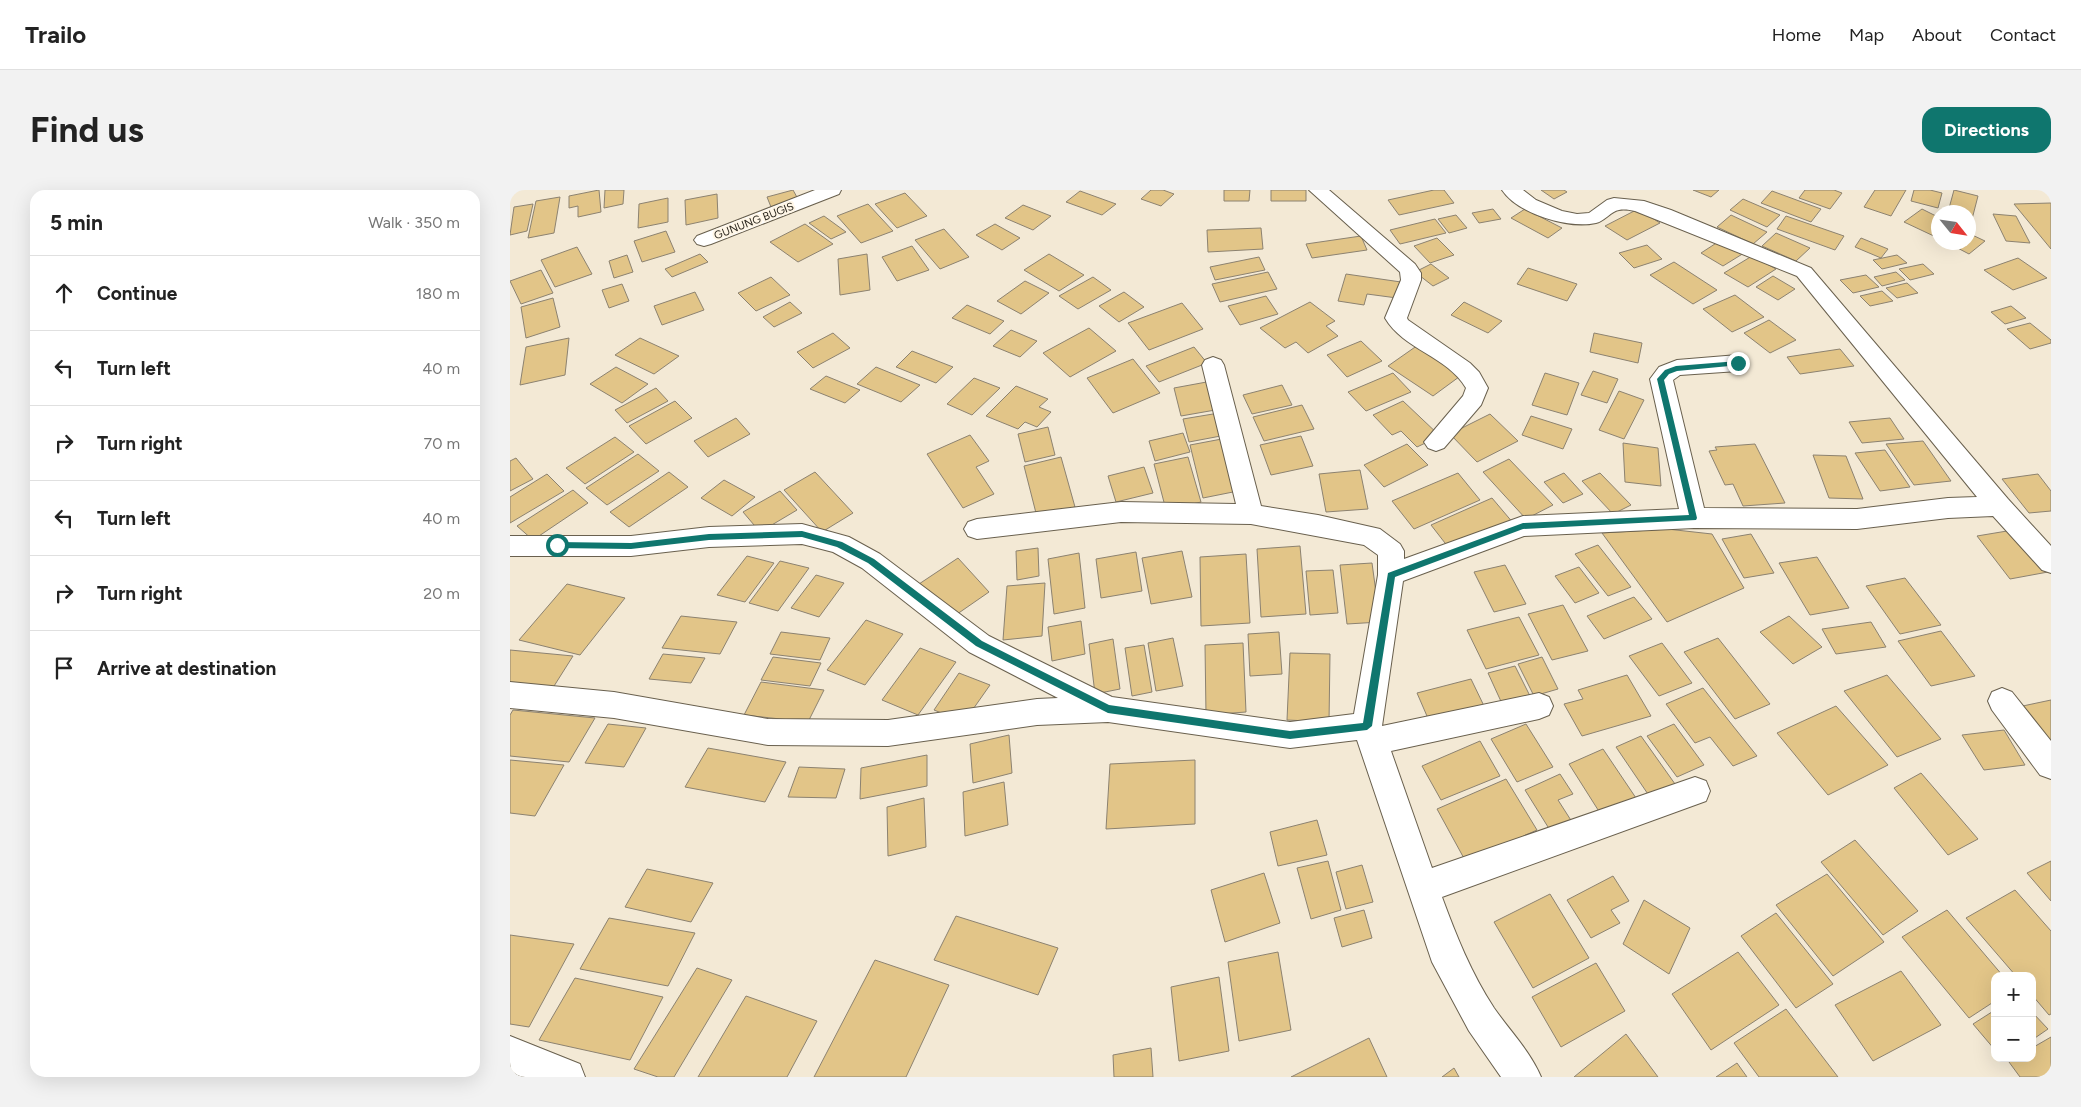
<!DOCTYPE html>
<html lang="en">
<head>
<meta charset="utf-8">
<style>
	:root { --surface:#fff; --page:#f2f2f2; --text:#222; --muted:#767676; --line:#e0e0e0; --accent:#0f766e }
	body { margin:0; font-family:Figtree,sans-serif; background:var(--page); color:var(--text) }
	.controls { position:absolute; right:15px; bottom:15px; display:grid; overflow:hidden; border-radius:10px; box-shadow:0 5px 20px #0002 }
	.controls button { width:45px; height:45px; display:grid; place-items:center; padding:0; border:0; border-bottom:1px solid var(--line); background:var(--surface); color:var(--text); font:25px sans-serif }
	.compass { position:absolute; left:1421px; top:15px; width:45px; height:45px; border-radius:50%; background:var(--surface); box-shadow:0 5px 20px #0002; rotate:120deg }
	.stop { position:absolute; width:15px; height:15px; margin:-11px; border:4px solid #0f766e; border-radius:50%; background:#fff }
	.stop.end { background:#0f766e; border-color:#fff; box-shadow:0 1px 5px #0008 }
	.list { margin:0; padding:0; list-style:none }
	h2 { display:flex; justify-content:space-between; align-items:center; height:65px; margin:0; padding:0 20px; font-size:21px }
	h2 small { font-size:16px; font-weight:400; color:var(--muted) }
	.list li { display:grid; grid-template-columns:32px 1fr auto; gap:15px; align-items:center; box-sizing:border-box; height:75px; padding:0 20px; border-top:1px solid var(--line) }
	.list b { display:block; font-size:19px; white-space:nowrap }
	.list em { font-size:16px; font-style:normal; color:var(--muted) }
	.icon { flex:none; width:28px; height:28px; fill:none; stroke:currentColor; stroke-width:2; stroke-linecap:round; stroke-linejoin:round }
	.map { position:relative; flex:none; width:1541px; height:887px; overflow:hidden; border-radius:15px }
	header { display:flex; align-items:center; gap:30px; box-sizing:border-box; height:70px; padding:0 25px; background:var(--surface); border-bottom:1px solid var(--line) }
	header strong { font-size:24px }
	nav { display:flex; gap:28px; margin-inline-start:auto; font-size:18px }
	.intro { display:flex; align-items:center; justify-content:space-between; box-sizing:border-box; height:120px; padding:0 30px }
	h1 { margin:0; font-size:35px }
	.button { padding:12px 22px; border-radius:15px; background:var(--accent); color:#fff; font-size:18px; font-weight:700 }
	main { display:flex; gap:30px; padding:0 30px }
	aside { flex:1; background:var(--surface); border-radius:15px; box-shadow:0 5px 20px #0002 }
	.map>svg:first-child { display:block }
	.building { fill:#e2c588; stroke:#8c8270 }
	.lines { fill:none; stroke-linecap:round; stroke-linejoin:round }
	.minor-casing { stroke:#69604e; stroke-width:2 }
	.minor { fill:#fff; fill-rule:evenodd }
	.route { fill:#0f766e }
	.labels { text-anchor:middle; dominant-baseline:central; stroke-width:4; stroke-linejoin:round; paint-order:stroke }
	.far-street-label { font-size:11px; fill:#29251d; stroke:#fff6e6 }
</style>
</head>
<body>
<header>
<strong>Trailo</strong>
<nav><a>Home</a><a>Map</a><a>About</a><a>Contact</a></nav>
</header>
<div class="intro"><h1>Find us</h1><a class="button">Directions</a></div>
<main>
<aside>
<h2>5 min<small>Walk · 350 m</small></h2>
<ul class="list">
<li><svg class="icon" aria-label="ahead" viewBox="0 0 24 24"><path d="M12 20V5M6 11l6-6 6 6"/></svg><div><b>Continue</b></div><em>180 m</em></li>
<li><svg class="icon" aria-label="left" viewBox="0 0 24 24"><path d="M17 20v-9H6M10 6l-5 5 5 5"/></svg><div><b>Turn left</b></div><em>40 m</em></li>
<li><svg class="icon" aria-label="right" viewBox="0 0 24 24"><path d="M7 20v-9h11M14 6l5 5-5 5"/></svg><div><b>Turn right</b></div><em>70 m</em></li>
<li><svg class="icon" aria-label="left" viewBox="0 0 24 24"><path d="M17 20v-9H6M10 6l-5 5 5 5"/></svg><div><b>Turn left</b></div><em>40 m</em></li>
<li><svg class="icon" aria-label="right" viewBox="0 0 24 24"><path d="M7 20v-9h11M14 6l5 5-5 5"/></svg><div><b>Turn right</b></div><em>20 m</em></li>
<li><svg class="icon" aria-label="arrive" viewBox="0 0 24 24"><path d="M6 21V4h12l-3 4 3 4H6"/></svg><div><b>Arrive at destination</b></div></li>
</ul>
</aside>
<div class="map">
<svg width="1541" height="887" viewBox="0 0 1541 887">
	<rect width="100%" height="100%" fill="#f3e9d5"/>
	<path class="building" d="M89 0 91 22 68 27V16L59 18V6Z
		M95 0H114L113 14 94 18Z
		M283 0 288 9 261 17 257 7Z
		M641 0H653L664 4 651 16 631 9Z
		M714 0H740L739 11H714Z
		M761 0H796V11H761Z
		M924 0H934L944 13 889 25 878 10Z
		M1031 0H1054L1057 2 1044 9Z
		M1183 0H1209L1201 7Z
		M1295 0H1324L1332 3 1320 19 1289 8Z
		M1365 0H1396L1381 26 1354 17Z
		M1404 0H1420L1432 3 1428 18 1401 11Z
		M1444 0 1468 6 1461 33 1458 32V22H1438Z
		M570 1 606 14 592 25 556 12Z
		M1262 1 1311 19 1301 32 1251 13Z
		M395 3 417 26 387 38 365 14Z
		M207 4 208 28 176 35 175 10Z
		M50 7 44 43 18 48 26 11Z
		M158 8V32L128 38 129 14Z
		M1233 9 1270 25 1257 37 1220 20Z
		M1541 13V59L1504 14Z
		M23 14 17 41 0 45 4 17Z
		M358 14 383 41 351 53 327 26Z
		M513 15 541 26 523 40 495 28Z
		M983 19 991 29 969 33 962 23Z
		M1015 19 1052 38 1038 48 1001 28Z
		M1128 19 1150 33 1117 50 1095 36Z
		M1412 19 1428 27V48L1394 32Z
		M1483 24 1506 26 1520 53 1496 51Z
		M946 25 957 38 939 43 928 29Z
		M1221 25 1257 42 1243 54 1207 37Z
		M314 26 336 42 321 49 299 33Z
		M1276 26 1334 46 1325 60 1267 39Z
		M925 29 936 43 890 54 880 40Z
		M295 34 323 54 288 72 260 52Z
		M485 34 510 48 492 60 466 45Z
		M751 38 753 59 698 62 697 40Z
		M434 39 459 67 430 79 405 50Z
		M156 41 165 62 132 72 124 51Z
		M1266 43 1300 58 1286 71 1252 56Z
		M1458 43 1475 51 1459 64 1438 53 1458 52Z
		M851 46 857 60 802 68 796 54Z
		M927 48 944 65 920 73 904 56Z
		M1351 48 1378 59 1371 68 1345 57Z
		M1211 50 1234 63 1213 76 1191 63Z
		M1137 55 1152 69 1124 78 1109 63Z
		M402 56 419 80 387 91 372 67Z
		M67 57 82 84 45 97 31 70Z
		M190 64 198 72 162 87 155 79Z
		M357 64 360 100 330 105 328 69Z
		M539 64 574 85 549 101 514 80Z
		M117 65 123 82 104 88 99 71Z
		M1387 65 1397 73 1372 79 1363 70Z
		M1242 66 1266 79 1238 97 1214 83Z
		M749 67 755 80 705 90 700 77Z
		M1508 68 1537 88 1503 100 1474 80Z
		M1164 72 1207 100 1183 114 1140 85Z
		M921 74 939 88 923 96 905 82Z
		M1413 74 1424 84 1400 90 1389 79Z
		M1018 78 1067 94 1057 111 1007 94Z
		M31 80 43 103 11 114 0 91Z
		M758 82 767 99 710 112 702 94Z
		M1386 82 1395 90 1372 96 1364 87Z
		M836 84 891 92 887 108 857 104 854 115 828 111Z
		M1356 85 1369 97 1343 103 1330 90Z
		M1263 86 1285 99 1268 110 1246 97Z
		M261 87 280 105 246 121 228 103Z
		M583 87 601 100 568 119 549 106Z
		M515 91 539 103 511 124 487 111Z
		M1397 93 1408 103 1387 108 1376 98Z
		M112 94 119 111 99 118 92 100Z
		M1372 101 1383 111 1360 116 1350 106Z
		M185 102 194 120 152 135 144 116Z
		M614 102 634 117 609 132 589 116Z
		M1225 105 1254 127 1222 142 1193 119Z
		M756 106 768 124 730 135 718 116Z
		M43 108 50 137 16 148 11 117Z
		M280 112 292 123 264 137 253 127Z
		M800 112 825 131 816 136 828 146 798 163 786 152 775 158 750 138Z
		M954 112 992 131 978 143 941 125Z
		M672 113 693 139 639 160 618 133Z
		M457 115 494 131 480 144 442 128Z
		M1501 116 1516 128 1495 134 1481 122Z
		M1259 130 1286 150 1260 163 1234 143Z
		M1520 133 1541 150V153L1520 159 1497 139Z
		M579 138 606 161 560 187 533 163Z
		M501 140 527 151 510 167 483 156Z
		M323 143 340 158 303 178 287 162Z
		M1084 143 1132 153 1128 173 1080 162Z
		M59 148 55 185 10 195 16 157Z
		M130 148 169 166 144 184 105 165Z
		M851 151 872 171 837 187 817 165Z
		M908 155 953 184 923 206 878 176Z
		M684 157 697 173 649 192 636 176Z
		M1330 159 1344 176 1290 184 1277 167Z
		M402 161 443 177 426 193 386 177Z
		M623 169 650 203 603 223 577 188Z
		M106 177 138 194 112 213 80 194Z
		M366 177 410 195 391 212 347 194Z
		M1083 181 1108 189 1097 213 1071 205Z
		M883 183 901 202 856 221 838 202Z
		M1035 183 1069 193 1057 225 1022 215Z
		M316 186 350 200 335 213 300 199Z
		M464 188 490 198 462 225 437 214Z
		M702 191 711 219 671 226 664 198Z
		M772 195 782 215 742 224 733 205Z
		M506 196 538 209 529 217 541 222 527 237 515 232 508 239 476 226Z
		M146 198 158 211 117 233 105 220Z
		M1109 201 1134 210 1114 249 1089 240Z
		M165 211 182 228 136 254 119 236Z
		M893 211 930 246 907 257 891 241 882 245 863 225Z
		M792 215 804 239 754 251 743 227Z
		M709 223 716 245 679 252 673 229Z
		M980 224 1008 251 967 272 940 244Z
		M1021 226 1062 239 1053 259 1012 245Z
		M226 228 240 244 198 267 184 251Z
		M1380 228 1394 249 1352 253 1339 232Z
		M538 237 545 265 515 272 508 244Z
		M673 243 680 262 645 271 639 251Z
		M460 245 479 271 466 277 484 304 453 318 417 264Z
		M791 246 803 276 761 285 750 255Z
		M105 247 124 262 75 294 56 278Z
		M717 248 733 300 693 308 680 255Z
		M1413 251 1441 291 1404 295 1376 254Z
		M1113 253 1148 258 1151 296 1115 292Z
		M897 254 918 275 874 297 854 275Z
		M1245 254 1275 313 1233 316 1223 294 1215 295 1199 261 1207 260 1205 257Z
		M1375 260 1400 297 1370 301 1345 263Z
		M128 264 149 281 97 315 76 298Z
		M1303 265 1336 266 1353 309 1319 308Z
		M551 267 565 317 527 327 514 276Z
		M678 267 691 312 656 320 644 274Z
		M6 268 23 289 0 301V271Z
		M999 269 1043 315 1016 329 973 282Z
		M634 277 643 303 606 312 598 286Z
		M850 280 858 319 816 322 809 284Z
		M159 282 178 297 119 337 100 322Z
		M305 282 343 323 312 342 274 300Z
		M948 283 970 310 904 339 882 311Z
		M1054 283 1073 304 1053 313 1034 292Z
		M1090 283 1121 315 1103 324 1072 291Z
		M37 284 54 301 0 333V307Z
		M1528 284 1541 301V321L1519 323 1492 289Z
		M214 290 245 307 222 326 191 308Z
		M63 300 78 313 23 350 7 336Z
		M270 301 287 320 250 342 233 322Z
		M982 308 1004 334 942 362 921 335Z
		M1157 339 1202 344 1234 398 1157 432 1092 343Z
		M1503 340 1538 382 1500 389 1467 346Z
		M1241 344 1264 383 1234 388 1212 349Z
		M1088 355 1121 397 1098 406 1065 364Z
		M790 356 796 424 751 427 747 359Z
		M528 358 529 386 507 390 506 361Z
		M672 361 682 407 641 414 632 368Z
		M626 362 632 401 591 408 586 369Z
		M569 363 575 418 544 424 538 369Z
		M736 364 740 433 691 436 690 367Z
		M237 366 264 373 235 412 207 405Z
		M1307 367 1339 418 1300 425 1269 373Z
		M448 368 479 402 440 429 409 394Z
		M270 371 299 378 268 421 239 413Z
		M862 373 870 432 837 434 830 375Z
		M995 375 1016 414 984 422 964 382Z
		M1069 377 1089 403 1065 413 1045 386Z
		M823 380 828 423 800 425 796 381Z
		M306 385 334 393 309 427 281 418Z
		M1395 388 1431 435 1390 444 1356 396Z
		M535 393 532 446 493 450 497 396Z
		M57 394 115 408 70 465 9 450Z
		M1124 407 1142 429 1094 449 1077 426Z
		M1053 415 1078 461 1042 470 1018 424Z
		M171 426 227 432 210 464 152 458Z
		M1279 426 1312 457 1283 474 1250 442Z
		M1009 427 1029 465 976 479 957 440Z
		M356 430 393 444 355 495 317 480Z
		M571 431 575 464 542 471 538 437Z
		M1361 432 1376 457 1326 464 1312 439Z
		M1431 441 1465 486 1421 496 1388 451Z
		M271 442 320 448 310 470 260 464Z
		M769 442 772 484 740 486 738 444Z
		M663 448 673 496 646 501 638 453Z
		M1208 448 1260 514 1225 529 1174 462Z
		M603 449 610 499 585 504 579 454Z
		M733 453 736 522 696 525 695 455Z
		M1152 453 1182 493 1149 506 1119 466Z
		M634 455 642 502 622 506 615 458Z
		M410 458 446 472 408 525 372 510Z
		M0 460 63 466 39 504 0 500Z
		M780 463 820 464 819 532 777 530Z
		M153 464 195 468 181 493 139 489Z
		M263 467 311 473 300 496 251 490Z
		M1032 467 1048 499 1024 506 1008 474Z
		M1005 476 1022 510 994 518 978 483Z
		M449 483 480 495 454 532 424 520Z
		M1117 485 1141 526 1072 546 1054 514 1073 509 1068 500Z
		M1377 485 1431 549 1387 567 1334 501Z
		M961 489 975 518 920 533 907 503Z
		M251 492 314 500 298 532 234 525Z
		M1193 498 1223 536 1247 566 1223 576 1200 547 1185 553 1156 514Z
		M1541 510V561L1508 517Z
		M1326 516 1378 575 1318 605 1267 543Z
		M3 520 85 528 59 572 0 566V525Z
		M98 534 136 538 114 577 75 573Z
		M1016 534 1043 577 1007 592 981 549Z
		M1164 534 1194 575 1167 587 1137 546Z
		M1494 540 1515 575 1474 580 1452 545Z
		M499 545 502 583 463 593 460 554Z
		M1131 546 1170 601 1144 613 1106 557Z
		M970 551 990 586 931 610 912 576Z
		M198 558 276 572 255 612 175 597Z
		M1093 559 1126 608 1090 623 1059 574Z
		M417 565V596L350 609 351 578Z
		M0 570 54 575 25 626 0 623Z
		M685 570V634L596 639 600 574Z
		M289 577 335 579 326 608 278 607Z
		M1411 583 1468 649 1438 665 1384 598Z
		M1050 584 1063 604 1048 610 1064 635 1043 645 1015 600Z
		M996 589 1027 640 956 672 927 619Z
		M494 592 498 635 455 646 453 602Z
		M414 608 416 657 378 666 377 617Z
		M807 630 817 665 768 676 760 642Z
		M1345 650 1408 721 1373 745 1311 672Z
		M818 671 831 720 801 729 787 678Z
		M1541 671V711L1517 683Z
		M852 675 863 712 836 719 826 682Z
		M137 679 203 693 181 732 115 717Z
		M754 683 770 733 715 752 701 700Z
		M1317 684 1374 752 1323 786 1266 715Z
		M1103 686 1119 711 1101 720 1110 733 1081 748 1057 710Z
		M1505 700 1541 741V824L1539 825 1522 805V786H1506L1456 728Z
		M1040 704 1079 768 1023 798 984 732Z
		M1134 710 1180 738 1159 784 1113 754Z
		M854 720 862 748 832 757 824 728Z
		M1437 720 1493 786H1485V811L1459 828 1392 747Z
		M1266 723 1323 794 1286 818 1231 746Z
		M446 726 548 758 528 805 424 770Z
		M99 728 185 743 158 796 70 779Z
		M0 745 64 754 19 837 0 834Z
		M768 762 781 840 729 851 718 772Z
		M1228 762 1269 815 1201 860 1162 804Z
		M365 770 439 795 396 887H304Z
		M1086 773 1115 821 1051 857 1022 807Z
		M187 778 222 790 164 887H148L124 879Z
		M1391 781 1431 835 1363 871 1325 815Z
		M709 787 719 861 669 871 661 797Z
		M65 788 153 807 120 870 29 850Z
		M236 806 307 831 277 887H188Z
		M1276 819 1328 887H1249L1224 853Z
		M1485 820V860L1463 834Z
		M1522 822 1538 839 1522 850Z
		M1116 844 1148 887H1064Z
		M1541 847V887H1510L1499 872 1505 868H1522V858Z
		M859 848 877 887H781Z
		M641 858 643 887H604L603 865Z
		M1227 873 1237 887H1206Z
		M944 878 949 887H932Z"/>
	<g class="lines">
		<g class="minor-casing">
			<path id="minor" d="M305 0H331L329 4 201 54 194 56 187 54 184 50 187 46Z
				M799 0H819L905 74 911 83V90L897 128 898 130 960 173 969 182 978 198 971 215 934 258 926 261 918 258 914 252 953 206 956 198C937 166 894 160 875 128L891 90 890 82Z
				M992 0H1013L1026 10 1052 21 1067 24 1079 23 1097 10 1104 8 1134 11 1161 20 1301 78 1498 309 1541 356V383L1532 380 1483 326 1438 328 1347 339 1184 338 1014 346 893 391 872 536 1029 503 1039 507 1043 516 1039 525 1029 529 881 561 922 678 1185 587 1196 591 1200 601 1196 611 932 707C946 745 961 783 984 818 1000 841 1020 861 1031 887H991L959 841 922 772 847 550 780 558 598 532 527 535 378 556 258 555 104 528 0 518V492L104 502 258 529 378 530 527 509 548 508 459 462 352 378 323 362 292 354 199 357 121 366H0V346H121L199 337 292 334 339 347 370 364 479 446 602 507 780 532 844 524 868 385V365L854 355 741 334 611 332 467 349 458 346 454 339 458 332 467 329 611 312 726 314 692 175 695 170 703 167 711 170 714 175 751 316 808 325 870 339 890 354 894 361V369L1013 326 1169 319 1140 189 1149 177 1167 170 1228 165 1236 168 1239 173 1236 178 1228 181 1170 185 1163 190 1194 318 1347 319 1438 308 1467 307 1287 86 1125 21C1120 20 1114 19 1109 20 1101 21 1095 31 1086 33 1059 39 1008 24 992 0Z
				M1492 498 1502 502 1541 551V589L1530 585 1482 520 1478 511 1482 502Z
				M0 846 70 874 75 887H12L0 882Z"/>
		</g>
		<use href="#minor" class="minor"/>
	</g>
	<path class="route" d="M1228 171 1231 173 1230 175 1167 181 1159 184 1154 190 1187 328 1186 330 1013 339 885 387 862 536 857 540 780 549 598 523 466 456 358 373 327 357 292 347 199 350 121 359 47 358 43 355 47 352 121 353 199 344 292 341 332 352 364 369 472 451 599 515 780 541 853 533 878 383 1013 333 1179 325 1147 189 1155 180 1166 176Z"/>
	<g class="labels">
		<g class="far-street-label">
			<text transform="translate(244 31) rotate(-21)">GUNUNG BUGIS</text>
		</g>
	</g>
</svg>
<div class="controls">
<button>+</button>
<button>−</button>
</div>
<svg class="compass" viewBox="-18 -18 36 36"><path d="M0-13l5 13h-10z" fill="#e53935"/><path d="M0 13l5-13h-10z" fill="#767676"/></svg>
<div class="stop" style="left:47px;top:355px"></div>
<div class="stop end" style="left:1228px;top:173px"></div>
</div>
</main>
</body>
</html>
